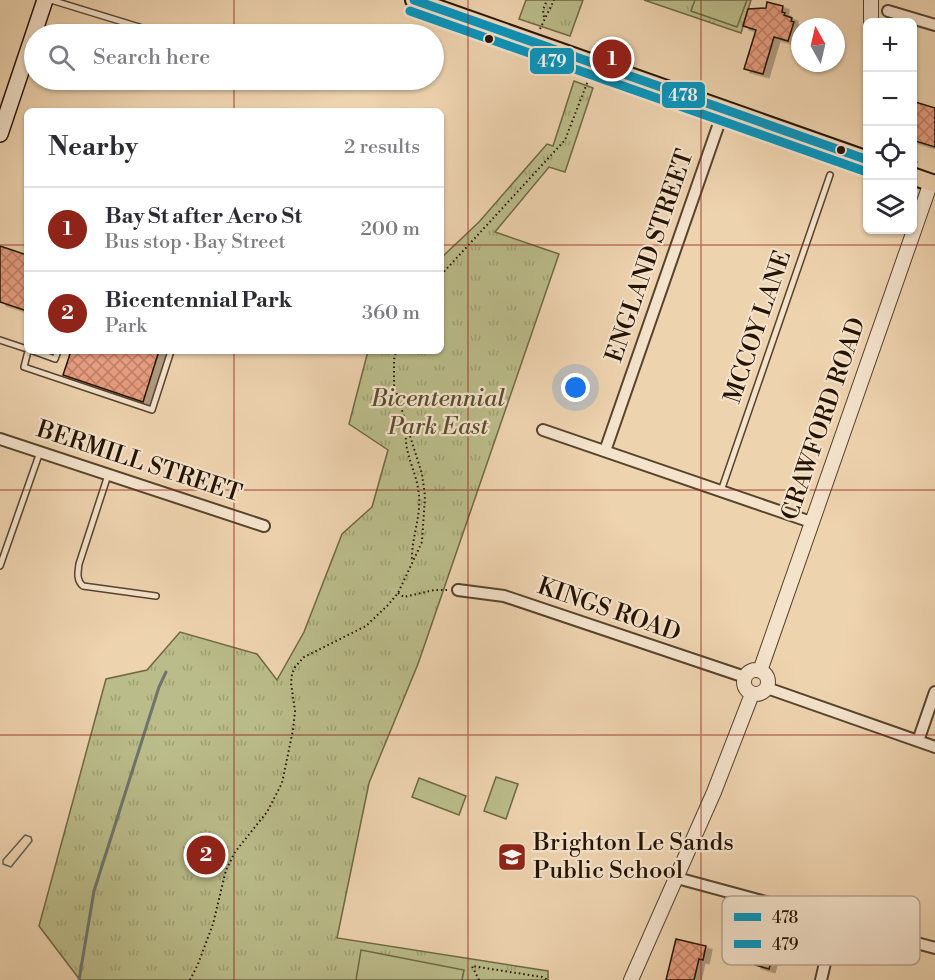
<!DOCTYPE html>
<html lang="en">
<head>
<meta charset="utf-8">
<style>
	:root { --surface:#fff; --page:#f2f2f3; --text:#2b2b33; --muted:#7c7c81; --line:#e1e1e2; --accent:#8f2418 }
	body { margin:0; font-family:"Libre Bodoni",serif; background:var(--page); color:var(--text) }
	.controls { position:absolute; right:18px; top:18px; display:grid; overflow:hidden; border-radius:9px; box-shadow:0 2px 4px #0004 }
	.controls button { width:54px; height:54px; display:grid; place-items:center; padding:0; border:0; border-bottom:2px solid var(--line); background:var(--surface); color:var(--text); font:30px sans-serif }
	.compass { position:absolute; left:791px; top:18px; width:54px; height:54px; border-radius:50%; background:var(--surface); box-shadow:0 2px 4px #0004; rotate:352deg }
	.you { position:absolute; left:576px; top:388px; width:21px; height:21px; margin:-15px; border:4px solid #fff; border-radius:50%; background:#1a73e8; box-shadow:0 0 0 9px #1a73e833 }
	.badge { display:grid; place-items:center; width:39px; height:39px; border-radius:50%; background:var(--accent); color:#fff; font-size:20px; font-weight:700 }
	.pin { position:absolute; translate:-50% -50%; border:3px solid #fff; box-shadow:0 2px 6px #0006 }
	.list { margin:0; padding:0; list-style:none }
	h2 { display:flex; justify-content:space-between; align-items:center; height:78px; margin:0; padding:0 24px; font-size:26px }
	h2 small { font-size:20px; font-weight:400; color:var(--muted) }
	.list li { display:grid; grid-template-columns:39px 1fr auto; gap:18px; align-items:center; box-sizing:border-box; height:84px; padding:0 24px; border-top:2px solid var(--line) }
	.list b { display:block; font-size:22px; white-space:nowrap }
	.list p { margin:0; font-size:20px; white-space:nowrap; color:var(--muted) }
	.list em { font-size:20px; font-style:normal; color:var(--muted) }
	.icon { flex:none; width:33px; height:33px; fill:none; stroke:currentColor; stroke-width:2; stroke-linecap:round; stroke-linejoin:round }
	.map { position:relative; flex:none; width:935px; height:980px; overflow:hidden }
	.search { position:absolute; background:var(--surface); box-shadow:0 2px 4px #0004; left:24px; top:24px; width:420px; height:66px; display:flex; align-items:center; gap:15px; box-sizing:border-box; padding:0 21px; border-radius:33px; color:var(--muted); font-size:22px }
	.panel { position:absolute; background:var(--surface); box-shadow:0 2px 4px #0004; left:24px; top:108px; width:420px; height:246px; border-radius:9px }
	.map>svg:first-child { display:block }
	.park { fill:url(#park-tufts); stroke:#6f6844; stroke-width:1.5 }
	.garden { fill:#babc89; stroke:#6f6844; stroke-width:1.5 }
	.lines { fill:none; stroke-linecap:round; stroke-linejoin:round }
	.shore { stroke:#62645c; stroke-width:1.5 }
	.stream { stroke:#6e746e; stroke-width:3 }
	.building { fill:url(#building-cross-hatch); stroke:#241300; stroke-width:1.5; filter:url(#shadow) }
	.service-casing { stroke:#56432c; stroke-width:8 }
	.minor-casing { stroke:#56432c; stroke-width:14 }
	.tertiary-casing { stroke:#56432c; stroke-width:16 }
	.secondary-casing { stroke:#241300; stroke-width:18 }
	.primary-casing { stroke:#241300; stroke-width:20 }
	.path { stroke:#241300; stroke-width:2; stroke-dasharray:1.5 3; stroke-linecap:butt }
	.service { stroke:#f4e2cb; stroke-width:5 }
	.minor { stroke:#f4e2cb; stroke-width:10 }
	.tertiary { stroke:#f4e2cb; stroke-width:14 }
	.secondary { stroke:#f4e2cb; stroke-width:15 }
	.primary { stroke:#eed3af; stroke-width:16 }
	.bus-1-casing { stroke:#f4e2cb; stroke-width:14 }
	.bus-2-casing { stroke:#f4e2cb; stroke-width:14 }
	.bus-1 { stroke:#0795bf; stroke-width:9 }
	.bus-2 { stroke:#0795bf; stroke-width:9 }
	.grid { fill:none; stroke:#8f2418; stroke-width:1.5; stroke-opacity:0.55 }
	.bus-dot { fill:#241300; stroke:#f4e2cb; stroke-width:2 }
	.labels { text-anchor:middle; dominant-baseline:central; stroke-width:4.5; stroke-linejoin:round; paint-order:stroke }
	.street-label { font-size:24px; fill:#241300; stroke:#f4e2cb }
	.park-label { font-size:24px; font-style:italic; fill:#584e30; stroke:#f4e2cb }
	.poi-label { font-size:24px; fill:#241300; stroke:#f4e2cb; text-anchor:start }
	.key { fill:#f4e2cb; stroke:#b6a48e; stroke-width:1.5 }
	.key-label { font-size:16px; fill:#241300 }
	.line-badge { stroke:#f4e2cb; stroke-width:2 }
	.badge-label { font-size:16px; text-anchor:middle; font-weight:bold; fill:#fff }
</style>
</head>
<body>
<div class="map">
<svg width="935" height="980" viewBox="0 0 935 980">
	<defs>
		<pattern id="park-tufts" width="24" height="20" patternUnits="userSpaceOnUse" patternTransform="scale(1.5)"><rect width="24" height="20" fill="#babc89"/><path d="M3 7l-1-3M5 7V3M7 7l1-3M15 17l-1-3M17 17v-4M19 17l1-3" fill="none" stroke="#a0a174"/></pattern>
		<pattern id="building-cross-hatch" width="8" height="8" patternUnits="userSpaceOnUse" patternTransform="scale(1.5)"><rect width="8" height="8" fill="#e69c7e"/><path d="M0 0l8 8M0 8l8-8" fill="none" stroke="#ba7e65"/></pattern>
		<filter id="shadow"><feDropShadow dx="6" dy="3.5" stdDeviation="0" flood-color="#0004"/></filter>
	</defs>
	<rect width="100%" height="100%" fill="#eed3af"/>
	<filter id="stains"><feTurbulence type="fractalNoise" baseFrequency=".00333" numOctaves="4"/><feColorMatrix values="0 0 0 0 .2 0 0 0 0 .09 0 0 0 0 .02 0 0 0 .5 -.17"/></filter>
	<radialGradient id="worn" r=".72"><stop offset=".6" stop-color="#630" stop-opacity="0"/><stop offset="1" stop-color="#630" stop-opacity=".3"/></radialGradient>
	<path class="park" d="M526 0H583L570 36 519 19Z
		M644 0H751L741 33Z
		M574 81 593 88 565 172 549 167 495 232 559 254 418 664 369 783 337 938 548 971V980H80L39 926 106 679 147 670 180 632 257 654 277 680 304 632 342 534 372 507 388 450 349 424 368 351H441V258L479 222 547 144 553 146Z"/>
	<path class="garden" d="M695 0H747L737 27 691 11Z
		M496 777 518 784 506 819 484 811Z
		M419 778 466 796 459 815 412 797Z
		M361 950 464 970 462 980H356Z"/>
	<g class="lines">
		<path class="shore" d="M25 835 31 837 32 841 11 867 3 864V860Z"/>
		<path class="stream" d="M79 980 94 891 159 687 166 672"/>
	</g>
	<path class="building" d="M767 2 783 6 782 12 785 13 784 15 792 18 791 21 794 22 788 41 774 37 763 74 744 69 756 30 743 26 748 9 766 8Z
		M912 101 935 108V147L912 140Z
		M0 246 27 255V311L0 302Z
		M71 351H159L143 402 63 375Z
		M765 928 779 932 769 969 755 965Z
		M676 939 706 946 703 960 699 959 694 980H666Z"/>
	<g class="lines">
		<g class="service-casing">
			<path id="service" d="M51 0 162 34
				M0 340 27 349
				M28 351 24 367 152 410 171 351
				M33 351 55 359 58 351
				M108 475 79 564C78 572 76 580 83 586L156 596
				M721 491 830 175
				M0 566 40 452"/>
		</g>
		<g class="minor-casing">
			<path id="minor" d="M888 11 935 25
				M543 430 811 522
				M0 439 264 526
				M605 451 724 109
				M458 590 504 596 745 677
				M767 688 935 747
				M918 741 935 692
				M677 878 935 948
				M821 980 835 921"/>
		</g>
		<g class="tertiary-casing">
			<path id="tertiary" d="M871 22V0
				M744 682a12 12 0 1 1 24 0a12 12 0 1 1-24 0Z
				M760 671 931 182
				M631 980 714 792 752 694"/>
		</g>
		<g class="secondary-casing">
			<path id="secondary" d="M0 134 45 0"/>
		</g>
		<g class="primary-casing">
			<path id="primary" d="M414 0 868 160
				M912 176 935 184"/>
		</g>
		<path class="path" d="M544 17 543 10 547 0
			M540 29 554 0
			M912 160 918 163
			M441 275 565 140 589 78 530 57 531 54
			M407 429C402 448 415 469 418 488 423 515 411 536 412 561
			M398 593 404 597 434 590H449
			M190 980 198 964 213 924 226 870 235 852 267 812 282 783 293 730 295 711 291 683 292 674 295 667 304 657 366 626 388 605 398 593 422 542 425 496 422 474 394 385V360L396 351
			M479 980 472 966 542 977 548 980"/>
		<use href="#service" class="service"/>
		<use href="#minor" class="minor"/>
		<use href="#tertiary" class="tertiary"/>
		<use href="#secondary" class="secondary"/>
		<use href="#primary" class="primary"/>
		<g class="bus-1-casing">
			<path id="bus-1" d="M414 0 868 160"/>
		</g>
		<g class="bus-2-casing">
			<path id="bus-2" d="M410 11 864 171"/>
		</g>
		<use href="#bus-1" class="bus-1"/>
		<use href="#bus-2" class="bus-2"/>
	</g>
	<path class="grid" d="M234 0V34M468 0V980M701 0V980M234 80V111M0 245H27M441 245H935M234 351V980M0 490H935M0 735H935"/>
	<defs>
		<g id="school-square" transform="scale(1.5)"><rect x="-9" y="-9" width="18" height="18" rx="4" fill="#8f2418" stroke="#f4e2cb"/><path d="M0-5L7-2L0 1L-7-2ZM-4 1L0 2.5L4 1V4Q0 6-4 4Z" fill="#fff"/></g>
	</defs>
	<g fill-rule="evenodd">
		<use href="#school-square" x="512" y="857"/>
	</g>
	<g class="bus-dot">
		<circle cx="489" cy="39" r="5"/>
		<circle cx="841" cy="150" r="5"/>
	</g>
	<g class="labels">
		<g class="street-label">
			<text transform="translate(650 256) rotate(-71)">ENGLAND STREET</text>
			<text transform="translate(758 327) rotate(-71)">MCCOY LANE</text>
			<text transform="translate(824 419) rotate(-71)">CRAWFORD ROAD</text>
			<text transform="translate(139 462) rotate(18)">BERMILL STREET</text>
			<text transform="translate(609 610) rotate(19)">KINGS ROAD</text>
		</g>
		<g class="park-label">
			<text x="438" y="399">Bicentennial<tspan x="438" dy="28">Park East</tspan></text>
		</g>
		<g class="poi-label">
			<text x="533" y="843">Brighton Le Sands<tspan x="533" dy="28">Public School</tspan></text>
		</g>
	</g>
	<rect x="722" y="896" width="198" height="69" rx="9" class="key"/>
	<rect x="734" y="913" width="27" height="8" fill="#0795bf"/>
	<rect x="734" y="940" width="27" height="8" fill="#0795bf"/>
	<g class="key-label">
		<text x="772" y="923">478</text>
		<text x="772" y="950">479</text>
	</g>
	<g class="line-badge">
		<rect x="529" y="47" width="46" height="28" rx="6" fill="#0795bf"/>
		<rect x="661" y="81" width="45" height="28" rx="6" fill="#0795bf"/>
	</g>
	<g class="badge-label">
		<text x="552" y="67">479</text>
		<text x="683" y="101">478</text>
	</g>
	<rect width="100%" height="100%" filter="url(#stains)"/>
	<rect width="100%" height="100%" fill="url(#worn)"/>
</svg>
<div class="controls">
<button>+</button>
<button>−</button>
<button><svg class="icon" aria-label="locate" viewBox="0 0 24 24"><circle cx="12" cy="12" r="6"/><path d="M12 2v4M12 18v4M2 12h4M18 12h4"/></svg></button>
<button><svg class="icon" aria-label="layers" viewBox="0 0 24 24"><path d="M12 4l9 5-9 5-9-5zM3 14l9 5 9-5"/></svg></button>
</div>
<svg class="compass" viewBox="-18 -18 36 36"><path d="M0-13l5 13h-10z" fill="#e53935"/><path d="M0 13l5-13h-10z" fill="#7c7c81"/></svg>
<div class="you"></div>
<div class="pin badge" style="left:612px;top:59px">1</div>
<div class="pin badge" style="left:206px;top:855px">2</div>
<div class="search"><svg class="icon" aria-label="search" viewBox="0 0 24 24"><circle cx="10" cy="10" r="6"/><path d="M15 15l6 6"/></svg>Search here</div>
<section class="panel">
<h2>Nearby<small>2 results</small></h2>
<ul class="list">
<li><span class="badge">1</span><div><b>Bay St after Aero St</b><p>Bus stop · Bay Street</p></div><em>200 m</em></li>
<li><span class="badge">2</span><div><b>Bicentennial Park</b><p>Park</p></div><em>360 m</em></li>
</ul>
</section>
</div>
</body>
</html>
